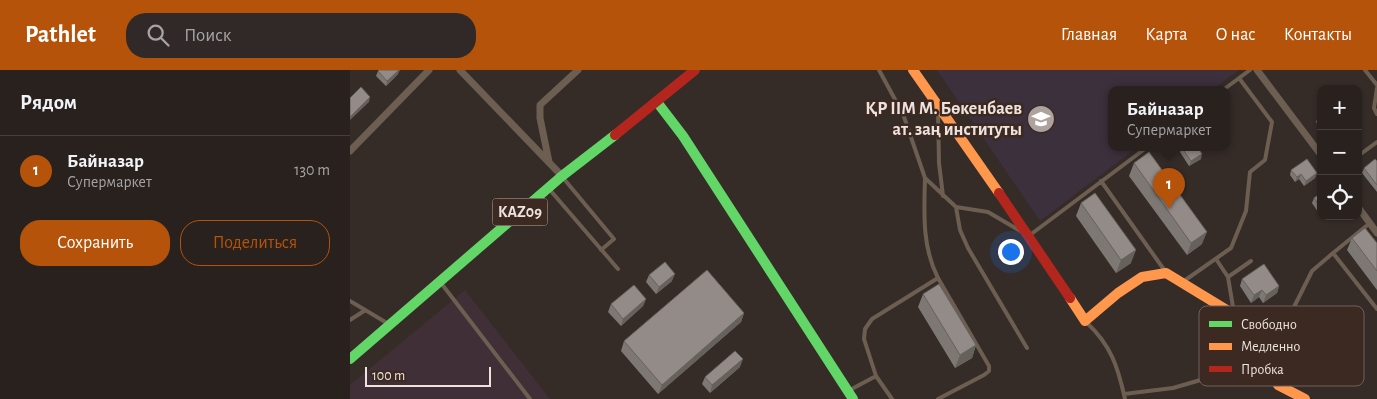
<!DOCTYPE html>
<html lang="ru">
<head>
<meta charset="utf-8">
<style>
	:root { --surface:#28211e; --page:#302927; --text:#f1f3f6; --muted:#a5a3a4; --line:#443e3c; --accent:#b45309 }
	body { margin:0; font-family:"Alegreya Sans",sans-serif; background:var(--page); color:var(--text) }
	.controls { position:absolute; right:15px; top:15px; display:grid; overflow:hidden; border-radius:10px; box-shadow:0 1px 4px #0004 }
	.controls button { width:45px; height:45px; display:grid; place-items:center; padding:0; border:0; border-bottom:1px solid var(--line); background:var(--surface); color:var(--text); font:25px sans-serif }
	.scale { position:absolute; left:15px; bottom:12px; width:126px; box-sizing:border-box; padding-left:5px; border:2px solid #eee2dd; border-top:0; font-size:14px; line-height:18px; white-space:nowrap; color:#eee2dd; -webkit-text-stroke:4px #3b2922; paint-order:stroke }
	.you { position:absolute; left:660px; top:181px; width:18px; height:18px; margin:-12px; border:4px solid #fff; border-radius:50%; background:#1a73e8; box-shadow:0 0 0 8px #1a73e833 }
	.badge { display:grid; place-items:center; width:32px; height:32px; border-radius:50%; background:var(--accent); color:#fff; font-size:16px; font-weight:700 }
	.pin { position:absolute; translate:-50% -41px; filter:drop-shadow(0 1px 2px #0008) }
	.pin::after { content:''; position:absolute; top:26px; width:18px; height:15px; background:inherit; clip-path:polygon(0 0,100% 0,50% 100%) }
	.popup { position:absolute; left:758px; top:16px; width:122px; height:65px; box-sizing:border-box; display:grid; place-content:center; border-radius:10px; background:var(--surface); filter:drop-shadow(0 1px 4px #0005); font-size:16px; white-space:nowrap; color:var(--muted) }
	.popup b { font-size:19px; color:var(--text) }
	.popup::after { content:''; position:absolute; left:50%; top:100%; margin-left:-10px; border:10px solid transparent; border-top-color:var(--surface) }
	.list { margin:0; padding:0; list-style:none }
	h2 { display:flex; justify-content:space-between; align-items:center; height:65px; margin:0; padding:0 20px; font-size:21px }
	h2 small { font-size:16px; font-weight:400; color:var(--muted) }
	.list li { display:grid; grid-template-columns:32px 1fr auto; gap:15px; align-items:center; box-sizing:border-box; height:70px; padding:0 20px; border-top:1px solid var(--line) }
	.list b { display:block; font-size:19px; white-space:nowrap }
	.list p { margin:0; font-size:16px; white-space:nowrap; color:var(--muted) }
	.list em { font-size:16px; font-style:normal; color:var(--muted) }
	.actions { display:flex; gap:10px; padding:15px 20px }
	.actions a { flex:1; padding:11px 0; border:1px solid var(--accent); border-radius:20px; text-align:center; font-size:18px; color:var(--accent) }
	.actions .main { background:var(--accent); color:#fff }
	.icon { flex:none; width:28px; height:28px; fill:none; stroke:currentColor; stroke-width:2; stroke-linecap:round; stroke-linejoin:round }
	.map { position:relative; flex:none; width:1027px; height:329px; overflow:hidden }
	header { display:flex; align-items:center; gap:30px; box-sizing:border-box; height:70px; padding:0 25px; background:var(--accent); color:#fff }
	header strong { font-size:24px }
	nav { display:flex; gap:28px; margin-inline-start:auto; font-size:18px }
	.search { width:350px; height:45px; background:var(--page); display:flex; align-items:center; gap:12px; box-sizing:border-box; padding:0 18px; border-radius:20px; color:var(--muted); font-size:19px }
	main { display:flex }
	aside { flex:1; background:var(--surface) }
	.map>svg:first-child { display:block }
	.commercial { fill:#402f36 }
	.education { fill:#3c303c }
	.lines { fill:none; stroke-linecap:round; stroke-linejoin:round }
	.lane { stroke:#6c5e51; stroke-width:4 }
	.street { stroke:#6c5e51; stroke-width:7 }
	.fast { stroke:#63d668; stroke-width:10 }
	.slow { stroke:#ff974d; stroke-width:10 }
	.jam { stroke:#b3261e; stroke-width:10 }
	.wall { fill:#7e7874 }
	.shaded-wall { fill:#67615e }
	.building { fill:#938b87; stroke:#67615e }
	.labels { text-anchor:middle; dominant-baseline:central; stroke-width:5; stroke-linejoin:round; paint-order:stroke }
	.shield { fill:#3b2922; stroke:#b8aaa5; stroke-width:1 }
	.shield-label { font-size:16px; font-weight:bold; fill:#eee2dd }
	.poi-label { font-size:18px; font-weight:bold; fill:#eee2dd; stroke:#3b2922; text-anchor:end }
	.key { fill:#3b2922; stroke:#71605a; stroke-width:1 }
	.key-label { font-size:14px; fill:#eee2dd }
</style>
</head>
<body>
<header>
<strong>Pathlet</strong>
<div class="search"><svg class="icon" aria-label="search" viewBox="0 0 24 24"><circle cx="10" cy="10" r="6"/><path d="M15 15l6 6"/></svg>Поиск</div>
<nav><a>Главная</a><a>Карта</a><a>О нас</a><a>Контакты</a></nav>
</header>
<main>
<aside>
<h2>Рядом<small></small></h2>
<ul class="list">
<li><span class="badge">1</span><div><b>Байназар</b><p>Супермаркет</p></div><em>130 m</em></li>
</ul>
<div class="actions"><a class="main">Сохранить</a><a>Поделиться</a></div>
</aside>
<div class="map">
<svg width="1027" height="329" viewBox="0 0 1027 329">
	<rect width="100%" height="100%" fill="#352c28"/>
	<path class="commercial" d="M115 220 200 329H0V315Z"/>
	<path class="education" d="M587 0H889L862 20H762V78H786L690 151Z"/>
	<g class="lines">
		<path class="lane" d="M529 0 553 44 575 108 606 137 610 160 618 178 677 278
			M1015 0 1027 15
			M1027 18 1024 38 1027 44
			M873 20 900 0
			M588 41 589 93 593 126
			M1008 86 1027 72
			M575 108C574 143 572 177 588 208
			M214 109 264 169 251 180
			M751 111 815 201
			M200 120 268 199
			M606 137 638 142 672 162
			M1020 153 983 183 1027 239
			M680 165 796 78
			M866 189 878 207
			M834 211 881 178 896 141 900 102 915 90 922 52 889 8
			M91 213 180 329
			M0 231 37 253
			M884 243 878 207 901 191
			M0 250 14 241
			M736 252C761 275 768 297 775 329
			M902 270 942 241 962 201 983 183
			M498 321 526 306
			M774 324 823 318 854 309 905 279
			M542 329 526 306 514 269 515 259 522 249 588 208 639 296V301L634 305 588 329"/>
		<path class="street" d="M110 0 212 106
			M907 0 971 85
			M0 81 79 0
			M199 92 190 48V35L228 0
			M1008 137 1027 163"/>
		<path class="fast" d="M307 32 333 66 503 329
			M0 289 212 106 265 65"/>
		<path class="slow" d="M563 0 649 123
			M720 228 735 251 768 223 792 207 816 203 885 245 928 315 955 329"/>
		<path class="jam" d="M265 65 345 0
			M649 123 720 228"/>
	</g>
	<path class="wall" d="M28 1 48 4 36 16 26 6Z
		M971 45V58L966 52 968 47Z
		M832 78 851 89 839 96 830 82Z
		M1027 91V122L1012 103 1014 98Z
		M784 93 852 174 837 185 779 106Z
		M941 100 967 103 965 108 954 116 949 109 945 112 940 105Z
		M971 123 970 145 962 133 964 128Z
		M731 133 781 193 766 203 726 146Z
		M1002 168 1027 173V220L997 180Z
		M299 205 322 211 306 224 296 212Z
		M892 209 929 216 927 223 913 233 909 227 901 233 890 216Z
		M573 224 626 275 622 288 605 298 568 237Z
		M296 229 293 236 271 256 258 242 261 234Z
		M394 243 391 252 308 324 271 281 274 271Z
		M390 297 360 323 352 314 355 307Z"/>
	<path class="shaded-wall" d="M49 0H50L48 4 36 16 37 11Z
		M20 27 19 32 0 50V47Z
		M852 84 851 89 839 96 841 91Z
		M967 103 965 108 954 116 956 111Z
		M951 104 949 109 945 112 947 107Z
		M857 162 852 174 837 185 841 173Z
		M786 180 781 193 766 203 771 190Z
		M325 204 322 211 306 224 309 217Z
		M929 216 927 223 913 233 916 225Z
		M912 220 909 227 901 233 904 225Z
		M296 229 293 236 271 256 273 249Z
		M394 243 391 252 308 324 312 315Z
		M626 275 622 288 605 298 610 285Z
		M393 289 390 297 360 323 362 315Z"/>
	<path class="building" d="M29 0H49L37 11 28 1Z
		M11 17 20 27 0 47V28Z
		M971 45V51L968 47Z
		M832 78H848L852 84 841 91Z
		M799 82 857 162 841 173 784 93Z
		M957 89 967 103 956 111 951 104 947 107 941 100Z
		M1025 89 1027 91V115L1014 98Z
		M745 123 786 180 771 190 731 133Z
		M971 123V138L964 128Z
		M1015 158 1027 173V201L1002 168Z
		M315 192 325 204 309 217 299 205Z
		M914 194 929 216 916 225 912 220 904 225 892 209Z
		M357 200 394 243 312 315 274 271Z
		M589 214 626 275 610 285 573 224Z
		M284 215 296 229 273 249 261 234Z
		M385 281 393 289 362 315 355 307Z"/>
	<defs>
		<g id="university-disc" transform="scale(1.4375)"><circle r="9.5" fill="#ada29e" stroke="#3b2922"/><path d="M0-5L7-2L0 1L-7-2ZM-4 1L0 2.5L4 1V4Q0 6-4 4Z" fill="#fff"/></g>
	</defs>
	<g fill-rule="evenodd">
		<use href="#university-disc" x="691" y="49"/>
	</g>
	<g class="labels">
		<rect class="shield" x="142.5" y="128.5" width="55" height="27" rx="4"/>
		<g class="shield-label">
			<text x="170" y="142">KAZ09</text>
		</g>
		<g class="poi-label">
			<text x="672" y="39">ҚР ІІМ М. Бөкенбаев<tspan x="672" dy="21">ат. заң институты</tspan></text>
		</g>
	</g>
	<rect x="849" y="236" width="165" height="80" rx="8" class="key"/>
	<rect x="859" y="251" width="23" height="6" fill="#63d668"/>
	<rect x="859" y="273" width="23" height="7" fill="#ff974d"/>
	<rect x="859" y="296" width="23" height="6" fill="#b3261e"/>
	<g class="key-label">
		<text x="891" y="259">Свободно</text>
		<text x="891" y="281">Медленно</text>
		<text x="891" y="304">Пробка</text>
	</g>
</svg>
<div class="controls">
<button>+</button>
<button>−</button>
<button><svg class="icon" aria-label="locate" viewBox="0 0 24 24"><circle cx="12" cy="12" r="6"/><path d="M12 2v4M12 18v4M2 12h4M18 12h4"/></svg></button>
</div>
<div class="scale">100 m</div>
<div class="you"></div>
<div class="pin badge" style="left:819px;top:139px">1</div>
<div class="popup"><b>Байназар</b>Супермаркет</div>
</div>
</main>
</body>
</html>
